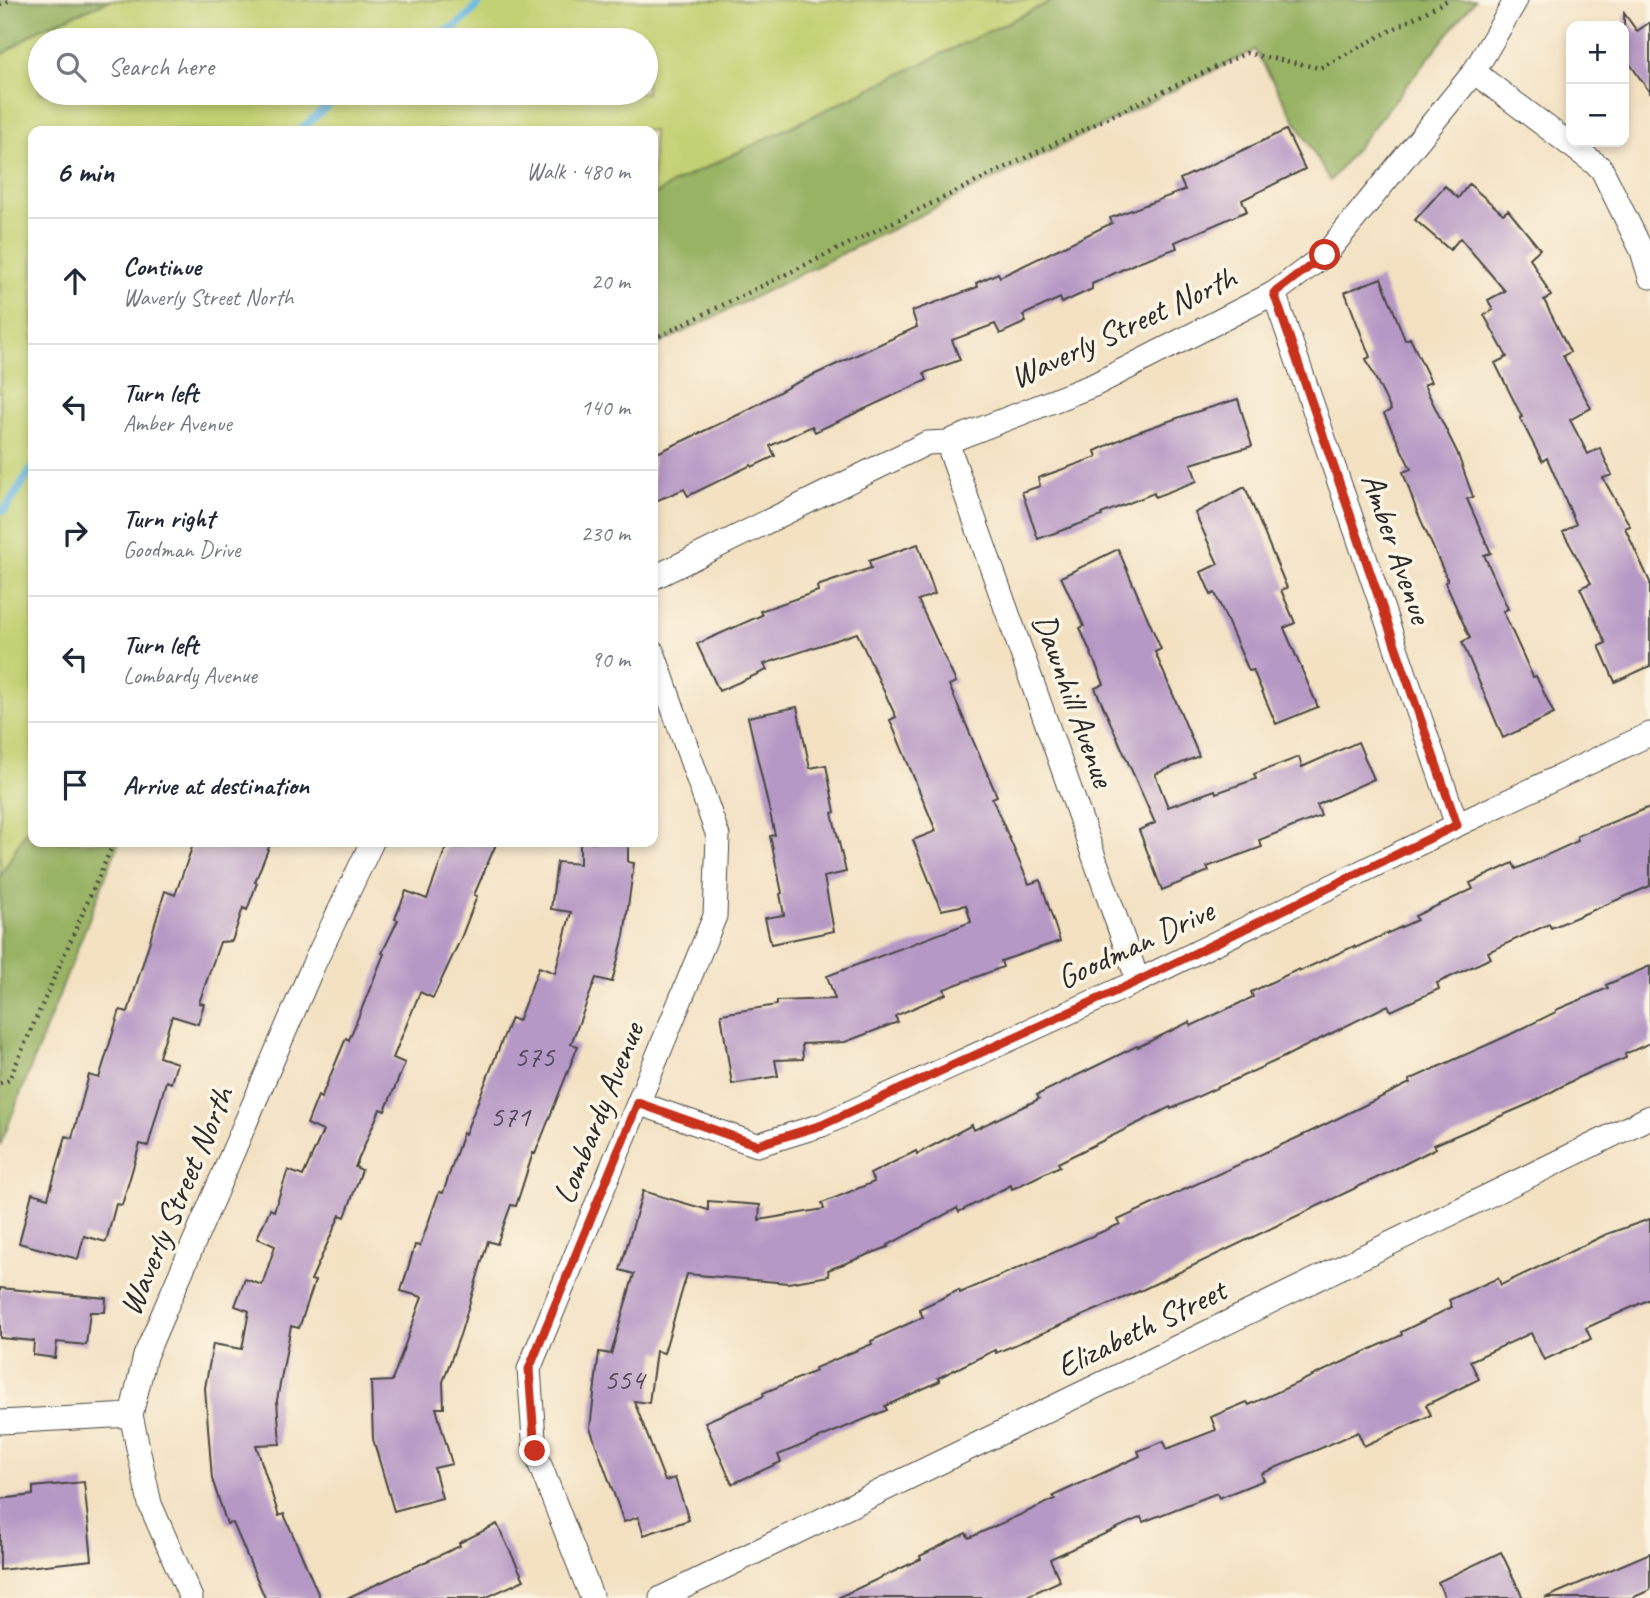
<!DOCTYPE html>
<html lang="en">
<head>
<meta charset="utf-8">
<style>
	:root { --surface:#fff; --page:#f6f6f7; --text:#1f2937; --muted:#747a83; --line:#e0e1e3 }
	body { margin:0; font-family:Caveat,sans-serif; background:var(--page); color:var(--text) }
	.controls { position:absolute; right:21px; top:21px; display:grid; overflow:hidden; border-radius:14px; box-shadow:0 4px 10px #0003 }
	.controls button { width:63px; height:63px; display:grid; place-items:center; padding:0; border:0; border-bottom:2px solid var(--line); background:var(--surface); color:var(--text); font:35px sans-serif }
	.stop { position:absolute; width:21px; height:21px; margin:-16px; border:5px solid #c8321e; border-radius:50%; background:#fff }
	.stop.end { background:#c8321e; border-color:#fff; box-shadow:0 2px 7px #0008 }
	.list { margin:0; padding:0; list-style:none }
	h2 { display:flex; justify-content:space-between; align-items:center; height:91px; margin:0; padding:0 28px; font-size:30px }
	h2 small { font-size:23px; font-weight:400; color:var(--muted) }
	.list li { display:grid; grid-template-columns:46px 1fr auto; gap:21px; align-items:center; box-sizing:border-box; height:126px; padding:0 28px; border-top:2px solid var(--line) }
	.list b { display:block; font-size:26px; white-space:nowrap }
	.list p { margin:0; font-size:23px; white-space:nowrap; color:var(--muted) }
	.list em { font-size:23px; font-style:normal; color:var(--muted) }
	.icon { flex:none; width:38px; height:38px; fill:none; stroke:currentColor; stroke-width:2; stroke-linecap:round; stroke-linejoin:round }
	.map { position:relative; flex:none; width:1650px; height:1598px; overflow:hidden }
	.search { position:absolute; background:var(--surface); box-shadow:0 4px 10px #0003; left:28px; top:28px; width:630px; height:77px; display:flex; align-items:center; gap:18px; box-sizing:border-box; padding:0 24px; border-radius:38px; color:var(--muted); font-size:26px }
	.panel { position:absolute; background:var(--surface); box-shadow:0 4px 10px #0003; left:28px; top:126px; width:630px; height:721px; border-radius:14px }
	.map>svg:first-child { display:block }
	.green { fill:#c2d173; stroke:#767e4f; stroke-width:2; fill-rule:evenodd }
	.forest { fill:#99b365; stroke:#626f48; stroke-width:2 }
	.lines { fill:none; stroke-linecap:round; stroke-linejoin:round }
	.stream { stroke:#67b7e2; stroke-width:8 }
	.building { fill:#b598c5 }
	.minor-casing { stroke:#494642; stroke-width:25 }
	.path { stroke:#494642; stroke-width:4.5; stroke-dasharray:2 5; stroke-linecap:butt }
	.minor { stroke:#fff; stroke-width:23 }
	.route { stroke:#c8321e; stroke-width:9 }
	.labels { text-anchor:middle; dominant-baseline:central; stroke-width:7; stroke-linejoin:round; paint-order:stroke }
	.number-label { font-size:30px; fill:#4e4652 }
	.street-label { font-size:33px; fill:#2b2b2b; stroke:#fcf5e5 }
</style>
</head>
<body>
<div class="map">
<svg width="1650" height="1598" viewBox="0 0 1650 1598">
	<rect width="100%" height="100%" fill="#fcf5e5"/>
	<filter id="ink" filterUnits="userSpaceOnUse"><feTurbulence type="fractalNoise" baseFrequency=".0143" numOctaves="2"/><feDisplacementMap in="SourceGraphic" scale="14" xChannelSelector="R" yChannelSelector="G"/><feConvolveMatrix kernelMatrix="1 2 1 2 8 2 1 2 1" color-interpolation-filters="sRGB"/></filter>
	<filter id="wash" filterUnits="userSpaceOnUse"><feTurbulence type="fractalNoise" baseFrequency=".00686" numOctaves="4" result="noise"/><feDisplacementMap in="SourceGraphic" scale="28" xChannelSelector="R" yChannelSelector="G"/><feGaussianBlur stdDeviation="1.57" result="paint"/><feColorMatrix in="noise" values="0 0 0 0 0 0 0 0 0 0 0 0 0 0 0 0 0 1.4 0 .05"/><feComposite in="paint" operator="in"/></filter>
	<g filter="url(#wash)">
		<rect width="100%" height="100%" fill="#f3e1c2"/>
		<path class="green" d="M110 0H1054L672 184 653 196V131H33V818L0 877V56L40 29ZM40 40H646V93H40Z"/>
		<path class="forest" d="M0 0H110L40 29 0 56Z
			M1054 0H1475L1330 181 1255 50 653 347V196L672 184Z
			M33 818V842H119L0 1146V877Z"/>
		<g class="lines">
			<path class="stream" d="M409 40C419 33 430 34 442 32 458 28 472 13 481 0
				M299 131 342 93
				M0 512 5 510 33 467"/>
		</g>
		<g id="blocks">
			<path class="building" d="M1624 13 1637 31 1650 22V93L1624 55Z
				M1286 130 1305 169 1242 200 1247 211 1175 242 1177 248 1138 262 1092 284V289L1062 303 1060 298 1023 315 1026 322 1000 334 995 324 952 340 960 360 924 373 927 380 815 432 812 426 770 446 775 456 752 467 751 465 688 496 684 489 653 502V455L740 414 792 385 917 327 912 311 978 287 976 283 998 273 1000 277 1112 223 1110 218 1185 190 1180 179Z
				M1469 184 1503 214 1508 210 1540 249 1530 258 1551 296 1544 300 1570 352 1563 356 1591 408 1570 420 1588 454 1600 448 1612 475 1603 478 1630 526 1625 528 1650 582V666L1615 682 1599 646 1606 643 1580 588 1591 583 1563 532 1576 524 1547 458 1542 461 1520 418 1522 417 1495 363 1507 357 1484 315 1493 310 1488 300 1505 291 1460 238 1450 250 1415 220 1445 186 1458 198Z
				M1381 278 1405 340 1410 338 1431 382 1424 385 1457 452 1473 497 1467 499 1491 553 1484 555 1508 609 1503 611 1533 677 1536 676 1554 714 1503 738 1462 642 1470 638 1445 582 1448 581 1416 509 1403 472 1411 469 1384 414 1391 410 1366 359 1370 357 1345 292Z
				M1238 399 1252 446 1191 464 1197 481 1155 497 1154 493 1101 514 1102 516 1038 539 1022 492 1040 486 1038 478 1097 457 1095 451 1132 434 1186 415Z
				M1245 487 1287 588 1281 590 1295 623 1284 628 1318 707 1276 724 1253 670 1249 671 1215 593 1211 595 1201 572 1218 564 1195 513Z
				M918 544 935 594 918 600 956 682 949 685 997 796 992 798 1029 884 1040 880 1060 941 1001 961 1003 967 944 989 946 994 895 1016 898 1022 845 1042 802 1044 803 1059 775 1060 778 1076 732 1084 721 1014 777 1005V1001L835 999 827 976 971 922 966 905 941 910 913 840 936 831 890 720 896 717 857 633 764 664 767 670 719 691 697 644 762 615 760 611 818 591 817 586 871 568 869 561Z
				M1118 549 1161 649 1155 652 1199 756 1155 774 1168 807 1215 790 1216 793 1256 779 1254 774 1299 757 1302 767 1358 742 1374 779 1317 805 1321 816 1259 840 1262 847 1207 867 1209 871 1162 890 1139 830 1155 823 1095 688 1104 684 1080 628 1084 626 1061 577Z
				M797 707 810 768 826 765 835 812 832 813 846 872 824 877 834 931 771 944 765 918 784 915 780 894 782 893 770 836 775 835 748 717Z
				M1650 807V886L1551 928 1549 924 1488 952 1491 958 1437 983 1439 989 1391 1011 1388 1005 1282 1058 1171 1109 1170 1107 1058 1163 1060 1166 1012 1189 1011 1185 959 1212 957 1208 888 1245V1247L828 1270 829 1276 788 1283 687 1274 664 1353 656 1351 649 1403 634 1401 665 1481 675 1478 689 1520 644 1535 638 1517 624 1522 590 1428 599 1352 611 1354 634 1274 620 1270 643 1191 708 1210V1201L760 1205 759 1220 824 1209 822 1203 874 1182 870 1174 916 1151 917 1154 972 1125 974 1130 1039 1099 1037 1095 1137 1046 1138 1047 1189 1022 1191 1026 1253 997 1251 992 1299 969 1300 971 1354 946 1355 948 1417 920 1415 916 1473 889 1470 883 1513 863 1516 869 1578 841 1577 836Z
				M194 842H271L255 882 257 883 247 910 243 908 232 941 220 942 199 1003 204 1004 198 1024 172 1016 159 1057 177 1063 171 1083 166 1081 148 1146 140 1144 122 1205 116 1204 106 1242 84 1236 78 1259 19 1243 32 1193 48 1198 66 1136 72 1138 89 1075 99 1078 120 1010 128 1012 165 891 175 895Z
				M448 842H497L474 895 477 896 461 938 433 998 420 992 393 1058 405 1063 385 1111 380 1109 355 1167 362 1170 345 1217 340 1215 311 1280 315 1281 299 1328 291 1326 277 1400 280 1444 256 1445 279 1516 284 1514 320 1598H265L233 1523 227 1524 212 1479 205 1388 213 1344 242 1349 249 1311 235 1306 245 1279 262 1285 275 1246 257 1238 270 1209 274 1211 288 1170 303 1176 323 1131 307 1124 318 1096 321 1098 346 1038 349 1040 384 954 382 953 398 920 395 919 406 891 427 899Z
				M580 842H628V862L634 863 624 936 612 982 596 978 571 1044 578 1046 535 1154 533 1153 516 1206 511 1205 497 1244 488 1241 461 1332 443 1382 444 1408H436L452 1464 434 1468 442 1498 394 1511 373 1439 371 1382 392 1381 422 1297 401 1291 415 1245 420 1246 439 1192 443 1193 463 1133 465 1134 511 1018 518 1021 539 967 555 973 571 912 551 909 557 862 580 864Z
				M1650 966V1043L1625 1054 1626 1058 1579 1077 1531 1103 1434 1145 1436 1148 1387 1173 1142 1290 996 1353 995 1350 938 1378 940 1381 885 1406 887 1410 778 1455 781 1462 732 1484 705 1422 764 1396 763 1393 816 1371 815 1368 872 1344 871 1341 923 1317 919 1309 959 1290 960 1293 1120 1224 1118 1220 1314 1130 1410 1083 1409 1080 1507 1036 1556 1012V1010L1608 988 1606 985Z
				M1650 1219V1299L1586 1328 1591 1339 1544 1360 1531 1333 1470 1361 1479 1379 1426 1405 1431 1415 1364 1446 1358 1432 1261 1474 1264 1480 1219 1498 1217 1493 1143 1522 1141 1517 1050 1559 1060 1581 1023 1598H837L921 1559 920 1556 966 1533 969 1538 1055 1499 1053 1496 1140 1456 1138 1451 1164 1441 1167 1449 1216 1430 1211 1417 1247 1402 1249 1405 1402 1335 1401 1332 1452 1307 1449 1300 1498 1278 1501 1285 1607 1234Z
				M0 1288 106 1298 105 1312H90L86 1345 57 1342 55 1358 33 1355 34 1341 0 1338Z
				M84 1482 92 1560 0 1570V1499L33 1495V1487Z
				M497 1524 524 1580 485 1598H347L460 1546 459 1543Z
				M1501 1552 1523 1598H1445L1438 1582Z
				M1650 1553V1590L1632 1598H1545Z"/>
		</g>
	</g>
	<g filter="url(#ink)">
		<use href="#blocks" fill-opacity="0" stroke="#494642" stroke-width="2"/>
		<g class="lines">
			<g class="minor-casing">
				<path id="minor" d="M1474 72 1601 168 1642 251 1650 277
					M1274 293 1457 825
					M947 442 1138 981
					M653 578 927 443 947 442 1094 385 1274 293 1325 255 1474 72 1516 0
					M638 1103 757 1145 822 1125 1138 981 1457 825 1650 734
					M0 1422 131 1415
					M191 1598 150 1504 131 1415 145 1356 313 966 372 842
					M592 1598 535 1452 529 1369 715 916 718 836 653 652
					M661 1598 1650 1117"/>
			</g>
			<path class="path" d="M0 5 10 0
				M653 339 1136 104 1246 53 1320 68 1448 0
				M0 1083 9 1080 114 842"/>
			<use href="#minor" class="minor"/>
		</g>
	</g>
	<g class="lines" filter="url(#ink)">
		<path class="route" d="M535 1451 529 1369 638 1103 757 1145 822 1125 1138 981 1457 825 1274 293 1325 255"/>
	</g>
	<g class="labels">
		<g class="number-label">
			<text x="534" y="1056">575</text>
			<text x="510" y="1116">571</text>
			<text x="624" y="1379">554</text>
		</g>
		<g class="street-label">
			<text transform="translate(1123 327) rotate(-25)">Waverly Street North</text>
			<text transform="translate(1397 548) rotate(71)">Amber Avenue</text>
			<text transform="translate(1074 700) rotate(70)">Dawnhill Avenue</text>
			<text transform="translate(1135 944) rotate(-25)">Goodman Drive</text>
			<text transform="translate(598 1113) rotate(-68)">Lombardy Avenue</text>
			<text transform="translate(176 1201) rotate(-67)">Waverly Street North</text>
			<text transform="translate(1141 1328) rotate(-26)">Elizabeth Street</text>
		</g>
	</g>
</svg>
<div class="controls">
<button>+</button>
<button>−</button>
</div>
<div class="stop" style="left:1325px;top:255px"></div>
<div class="stop end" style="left:535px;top:1451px"></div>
<div class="search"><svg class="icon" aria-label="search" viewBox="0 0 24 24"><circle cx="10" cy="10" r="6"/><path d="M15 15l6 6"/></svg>Search here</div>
<section class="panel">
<h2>6 min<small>Walk · 480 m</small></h2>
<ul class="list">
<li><svg class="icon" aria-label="ahead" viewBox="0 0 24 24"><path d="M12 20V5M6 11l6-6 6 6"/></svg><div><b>Continue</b><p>Waverly Street North</p></div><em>20 m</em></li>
<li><svg class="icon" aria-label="left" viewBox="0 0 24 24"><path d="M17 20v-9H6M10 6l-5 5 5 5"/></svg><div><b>Turn left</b><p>Amber Avenue</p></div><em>140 m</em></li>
<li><svg class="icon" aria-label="right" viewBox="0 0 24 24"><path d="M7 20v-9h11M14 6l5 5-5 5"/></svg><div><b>Turn right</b><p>Goodman Drive</p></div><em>230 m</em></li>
<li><svg class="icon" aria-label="left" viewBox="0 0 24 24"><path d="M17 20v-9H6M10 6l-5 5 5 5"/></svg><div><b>Turn left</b><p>Lombardy Avenue</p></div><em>90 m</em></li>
<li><svg class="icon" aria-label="arrive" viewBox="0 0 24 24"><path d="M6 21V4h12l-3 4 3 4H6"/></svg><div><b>Arrive at destination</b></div></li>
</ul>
</section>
</div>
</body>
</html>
